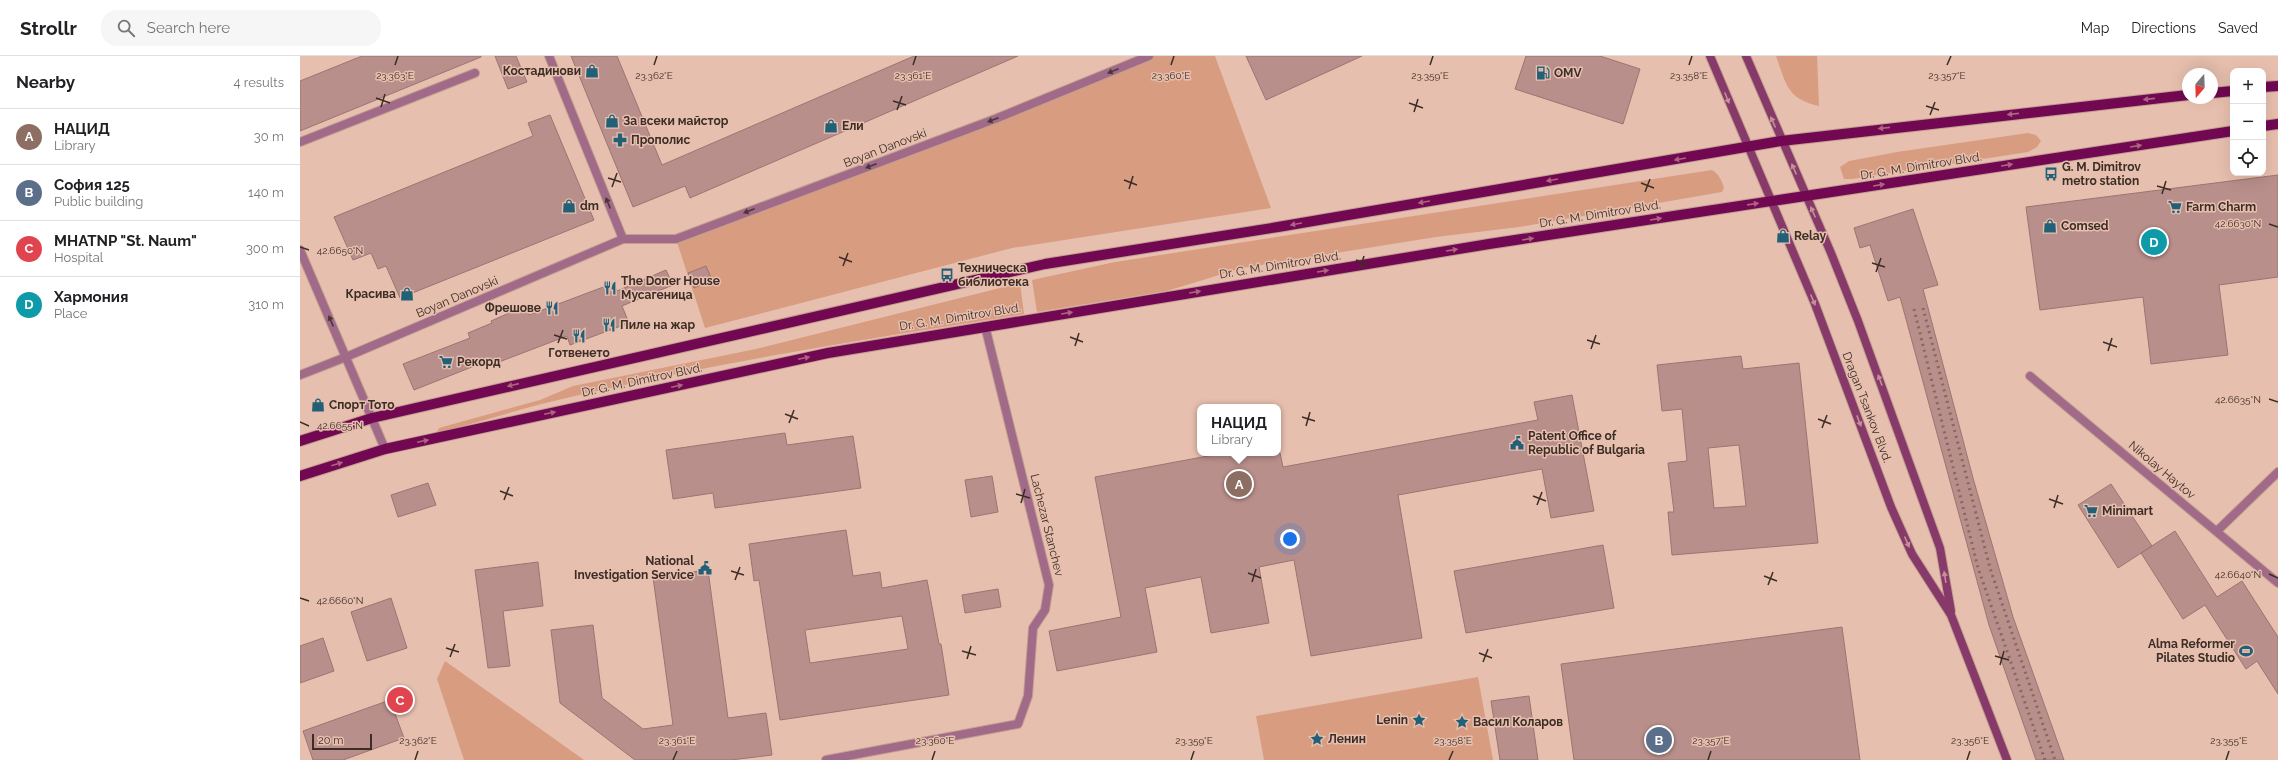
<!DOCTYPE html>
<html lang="en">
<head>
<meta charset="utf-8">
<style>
	:root { --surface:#fff; --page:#f6f6f6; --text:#202124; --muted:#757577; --line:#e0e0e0; --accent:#2563eb }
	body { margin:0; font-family:Raleway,sans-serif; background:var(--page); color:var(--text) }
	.controls { position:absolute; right:12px; top:12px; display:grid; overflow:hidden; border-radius:8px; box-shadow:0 4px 16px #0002 }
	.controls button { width:36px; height:36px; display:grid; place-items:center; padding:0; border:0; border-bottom:1px solid var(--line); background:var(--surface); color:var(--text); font:20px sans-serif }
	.compass { position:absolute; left:1882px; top:12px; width:36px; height:36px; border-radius:50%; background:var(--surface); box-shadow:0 4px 16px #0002; rotate:199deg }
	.scale { position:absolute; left:12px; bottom:10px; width:60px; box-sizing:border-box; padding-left:4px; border:2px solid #3c2d26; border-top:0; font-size:11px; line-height:14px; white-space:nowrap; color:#3c2d26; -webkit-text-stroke:3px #e7bfae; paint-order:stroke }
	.you { position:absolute; left:990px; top:483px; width:14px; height:14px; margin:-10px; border:3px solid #fff; border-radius:50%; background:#1a73e8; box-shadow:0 0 0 6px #1a73e833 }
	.badge { display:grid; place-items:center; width:26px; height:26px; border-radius:50%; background:var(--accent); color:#fff; font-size:13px; font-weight:700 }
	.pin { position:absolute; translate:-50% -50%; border:2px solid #fff; box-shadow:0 1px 4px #0006 }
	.popup { position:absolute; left:897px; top:348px; width:84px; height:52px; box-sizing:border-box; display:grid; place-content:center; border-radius:8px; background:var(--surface); filter:drop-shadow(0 1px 3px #0005); font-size:13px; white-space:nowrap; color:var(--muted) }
	.popup b { font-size:15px; color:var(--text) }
	.popup::after { content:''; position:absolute; left:50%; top:100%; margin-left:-8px; border:8px solid transparent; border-top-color:var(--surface) }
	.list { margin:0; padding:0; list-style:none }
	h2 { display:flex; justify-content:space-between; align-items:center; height:52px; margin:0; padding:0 16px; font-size:17px }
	h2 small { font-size:13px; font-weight:400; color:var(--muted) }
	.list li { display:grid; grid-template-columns:26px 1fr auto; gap:12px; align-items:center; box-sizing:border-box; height:56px; padding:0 16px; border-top:1px solid var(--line) }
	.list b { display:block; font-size:15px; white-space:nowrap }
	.list p { margin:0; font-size:13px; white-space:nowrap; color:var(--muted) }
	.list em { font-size:13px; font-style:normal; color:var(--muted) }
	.icon { flex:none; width:22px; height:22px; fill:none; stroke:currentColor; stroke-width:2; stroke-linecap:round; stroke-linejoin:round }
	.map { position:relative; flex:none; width:1978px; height:704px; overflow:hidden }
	header { display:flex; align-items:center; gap:24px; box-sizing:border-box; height:56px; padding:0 20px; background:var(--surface); border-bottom:1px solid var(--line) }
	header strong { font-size:19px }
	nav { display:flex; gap:22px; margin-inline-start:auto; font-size:14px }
	.search { width:280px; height:36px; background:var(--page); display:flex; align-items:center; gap:10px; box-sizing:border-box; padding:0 14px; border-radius:16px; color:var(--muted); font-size:15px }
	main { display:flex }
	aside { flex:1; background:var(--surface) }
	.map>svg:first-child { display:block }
	.green { fill:#d89c81 }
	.building { fill:#b98f8b; stroke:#9d7470; fill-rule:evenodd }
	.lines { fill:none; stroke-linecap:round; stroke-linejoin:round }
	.street-casing { stroke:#c19f90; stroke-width:10 }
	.secondary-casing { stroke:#c19f90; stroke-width:10 }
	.primary-casing { stroke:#c19f90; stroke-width:12 }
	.street { stroke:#a06a88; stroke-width:8 }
	.secondary { stroke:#873969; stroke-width:8 }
	.primary { stroke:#720852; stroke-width:10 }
	.rail { stroke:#83695e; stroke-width:3; stroke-dasharray:2 4; stroke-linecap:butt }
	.oneway { fill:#4b3635 }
	.oneway2 { fill:#c59096 }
	.oneway3 { fill:#ac6480 }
	.ticks { fill:none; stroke:#3c2d26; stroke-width:1.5 }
	.labels { text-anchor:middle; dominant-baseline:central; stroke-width:3; stroke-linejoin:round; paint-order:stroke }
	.poi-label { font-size:12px; font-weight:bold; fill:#3c2d26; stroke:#e7bfae; text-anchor:start }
	.street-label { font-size:12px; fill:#3c2d26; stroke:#e7bfae }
	.ticks-label { font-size:10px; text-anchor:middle; fill:#3c2d26; stroke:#e7bfae; stroke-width:3; stroke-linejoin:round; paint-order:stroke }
</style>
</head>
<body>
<header>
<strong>Strollr</strong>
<div class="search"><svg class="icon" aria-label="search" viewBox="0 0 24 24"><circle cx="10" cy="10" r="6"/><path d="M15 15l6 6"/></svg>Search here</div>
<nav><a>Map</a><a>Directions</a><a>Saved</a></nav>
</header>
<main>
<aside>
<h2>Nearby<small>4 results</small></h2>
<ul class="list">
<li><span class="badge" style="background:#8d6e63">A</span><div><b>НАЦИД</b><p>Library</p></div><em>30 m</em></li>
<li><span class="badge" style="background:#5c6f8a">B</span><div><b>София 125</b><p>Public building</p></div><em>140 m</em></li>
<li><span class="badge" style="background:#e0444e">C</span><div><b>MHATNP &quot;St. Naum&quot;</b><p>Hospital</p></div><em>300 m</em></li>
<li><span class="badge" style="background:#0f9aa8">D</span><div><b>Хармония</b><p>Place</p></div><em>310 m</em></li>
</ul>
</aside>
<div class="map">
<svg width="1978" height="704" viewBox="0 0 1978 704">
	<rect width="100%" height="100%" fill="#e7bfae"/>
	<path class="green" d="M849 0H915L971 152 712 192 405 272 376 183Z
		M1476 0H1517L1519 50C1487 43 1486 28 1476 0Z
		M1728 77 1736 79 1741 85 1737 91 1728 96 1552 123H1544L1540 111 1549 105 1597 96Z
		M1412 114C1419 118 1422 125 1424 132L1422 136 1219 171 1136 181 942 212 867 235 737 256 732 224 815 206Z
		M720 227 724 258C574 282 424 305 275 340 229 350 184 365 138 377L137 376 139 372 240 344 273 330 456 293Z
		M145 605 284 704H164L137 623Z
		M1178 621 1193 704H964L956 660Z"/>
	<path class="building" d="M62 0H181V1L0 75V25Z
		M195 0H216L227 26 208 33Z
		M271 0H317L362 109 614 0H718L390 142 385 130 333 151Z
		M946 0H1062L966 44Z
		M1226 0H1300L1340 13 1323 68 1215 33Z
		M250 59 294 164 100 242 86 210 78 213 71 197 53 204 34 161 233 80 228 67Z
		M1978 119V221L1919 229 1928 299 1851 308 1843 241 1740 254 1726 151Z
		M1613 153 1638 229 1623 233 1673 422 1713 561 1764 704H1736L1689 569 1600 241 1588 245 1570 189 1560 192 1554 172Z
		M406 210 412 224 394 232 388 217Z
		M366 214 373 229 322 250 329 267 270 289 267 280 199 306 197 301 114 334 103 308 170 282 168 277 192 267 191 265 225 250 229 259 314 227 317 235Z
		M1441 300 1443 313 1499 307 1518 487 1372 499 1368 456H1374L1368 407 1387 405 1382 353 1362 355 1357 309ZM1439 389 1446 450 1414 452 1408 392Z
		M1272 339 1294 455 1251 462 1242 413 1098 439 1122 582 1011 600 994 504 959 511 969 567 911 577 901 521 845 532 857 596 757 615 749 575 821 561 795 421 924 397H980L983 411 1238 364 1234 346Z
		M485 377 487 389 553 380 561 432 415 452 413 437 373 443 366 394Z
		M692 420 698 456 671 461 665 424Z
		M128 427 136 449 98 461 91 439Z
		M1811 428 1852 490 1818 512 1778 449Z
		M546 474 553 520 580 516 582 532 627 524 639 588H641L649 639 480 664 459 524 454 525 449 488ZM602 560 608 593 510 607 505 574Z
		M1875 475 1917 541 1942 525 1978 581V638L1957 605 1946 613 1905 549 1883 563 1841 497Z
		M1303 489 1314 552 1166 577 1154 515Z
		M238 506 243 550 203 555 210 610 188 612 175 514Z
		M408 514 428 662 466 657 472 699 431 704H335L260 647 251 574 293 569 302 642 343 673 373 669 353 521Z
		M698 533 701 551 665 557 662 539Z
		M91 542 107 592 67 605 51 556Z
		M1542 571 1560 704H1274L1261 608Z
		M23 582 34 615 0 627V590Z
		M1229 640 1238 704H1200L1191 645Z
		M90 644 104 682 43 704H13L3 675Z"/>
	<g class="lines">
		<g class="street-casing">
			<path id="street" d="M249 0 323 183
				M0 86 175 17
				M0 194 85 393
				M0 319 46 301 323 183H376L695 63 849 0
				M1730 320 1978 527
				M1917 475 1978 416
				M526 704 718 668 728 640 733 572 745 554 749 529 685 270"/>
		</g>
		<g class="secondary-casing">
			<path id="secondary" d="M1410 0 1515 248 1591 451 1612 498 1651 559 1707 704
				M1446 0 1531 197 1558 265 1640 492 1651 555"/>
		</g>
		<g class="primary-casing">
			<path id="primary" d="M1963 31 1978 30
				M1912 37 1933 35
				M1963 70 1978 68
				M0 385 72 362 745 208 978 171 1481 85 1888 39
				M0 420 85 393 528 297 1189 188 1933 75"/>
		</g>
		<use href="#street" class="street"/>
		<use href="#secondary" class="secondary"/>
		<use href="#primary" class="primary"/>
		<path class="rail" d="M1623 252 1690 512 1755 704
			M1614 253 1678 512 1745 704"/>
	</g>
	<defs><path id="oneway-solid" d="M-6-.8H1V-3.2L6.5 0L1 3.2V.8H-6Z"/></defs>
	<g class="oneway">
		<use href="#oneway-solid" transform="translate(813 15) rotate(158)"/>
		<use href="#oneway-solid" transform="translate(693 64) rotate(159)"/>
		<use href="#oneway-solid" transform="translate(571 110) rotate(159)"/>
		<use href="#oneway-solid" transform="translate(308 147) rotate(-112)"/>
		<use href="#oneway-solid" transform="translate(449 155) rotate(159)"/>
		<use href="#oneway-solid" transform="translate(31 265) rotate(-113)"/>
	</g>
	<g class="oneway2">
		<use href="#oneway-solid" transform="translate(1427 42) rotate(68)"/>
		<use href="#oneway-solid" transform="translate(1473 66) rotate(-114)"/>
		<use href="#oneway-solid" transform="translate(1494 113) rotate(-114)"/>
		<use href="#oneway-solid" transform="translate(1513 156) rotate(-114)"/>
		<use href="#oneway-solid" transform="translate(1513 244) rotate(67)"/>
		<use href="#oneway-solid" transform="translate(1580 324) rotate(-110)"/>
		<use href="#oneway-solid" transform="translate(1559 365) rotate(69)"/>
		<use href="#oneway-solid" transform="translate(1607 486) rotate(66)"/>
		<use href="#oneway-solid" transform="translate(1645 521) rotate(-99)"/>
	</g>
	<g class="oneway3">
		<use href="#oneway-solid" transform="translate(1849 43) rotate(174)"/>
		<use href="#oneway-solid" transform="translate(1713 58) rotate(174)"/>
		<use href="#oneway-solid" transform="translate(1584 72) rotate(174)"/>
		<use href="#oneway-solid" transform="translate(1836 90) rotate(-9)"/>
		<use href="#oneway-solid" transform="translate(1380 103) rotate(170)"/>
		<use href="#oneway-solid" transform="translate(1707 109) rotate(-9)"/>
		<use href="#oneway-solid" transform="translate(1252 124) rotate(170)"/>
		<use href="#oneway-solid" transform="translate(1579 129) rotate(-9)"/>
		<use href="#oneway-solid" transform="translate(1124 146) rotate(170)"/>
		<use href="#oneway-solid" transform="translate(1453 148) rotate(-8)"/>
		<use href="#oneway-solid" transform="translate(1356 163) rotate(-9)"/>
		<use href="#oneway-solid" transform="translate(996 168) rotate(170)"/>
		<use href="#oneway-solid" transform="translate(1228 183) rotate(-9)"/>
		<use href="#oneway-solid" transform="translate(1152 194) rotate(-9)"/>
		<use href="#oneway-solid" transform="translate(1023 215) rotate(-9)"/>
		<use href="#oneway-solid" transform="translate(895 236) rotate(-9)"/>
		<use href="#oneway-solid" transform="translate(767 257) rotate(-9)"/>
		<use href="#oneway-solid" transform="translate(504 302) rotate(-12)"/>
		<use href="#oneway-solid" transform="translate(213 329) rotate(167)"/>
		<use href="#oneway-solid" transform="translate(377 330) rotate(-12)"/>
		<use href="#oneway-solid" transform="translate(250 357) rotate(-12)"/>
		<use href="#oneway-solid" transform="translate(123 385) rotate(-12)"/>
		<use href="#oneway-solid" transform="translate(37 408) rotate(-18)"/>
	</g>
	<path class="ticks" d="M95 9 98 0M354 9 357 0M613 9 616 0M871 9 874 0M1130 9 1133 0M1389 9 1392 0M1647 9 1651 0M76 42 90 47M593 45 606 49M1109 47 1123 52M1626 50 1639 54M81 51 85 38M597 54 602 40M1114 56 1118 43M1630 59 1635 46M308 122 321 126M824 124 837 129M1341 127 1354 132M1857 130 1871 134M312 131 317 117M829 133 833 120M1345 136 1350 123M1862 138 1866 125M1969 168 1978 171M0 191 9 194M539 201 552 206M1056 204 1069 209M1572 207 1585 211M543 210 548 197M1060 213 1064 200M1576 216 1581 202M254 279 267 283M770 281 783 286M1287 284 1300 288M1803 286 1817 291M258 287 263 274M775 290 779 277M1291 293 1296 279M1808 295 1812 282M1969 343 1978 346M485 358 498 363M1002 361 1015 365M1518 363 1531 368M0 366 9 370M489 367 494 354M1006 370 1010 356M1522 372 1527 359M200 435 213 440M716 438 730 442M1233 440 1246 445M1749 443 1763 448M204 444 209 431M721 447 725 433M1237 449 1242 436M1754 452 1758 439M431 515 444 519M948 517 961 522M1969 518 1978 522M1464 520 1477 525M435 524 440 511M952 526 956 513M1468 529 1473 516M0 542 9 545M146 592 159 596M662 595 676 599M1179 597 1192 602M1695 600 1709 604M150 601 155 588M667 603 671 590M1183 606 1188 593M1700 609 1704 595M115 704 118 695M373 704 377 695M632 704 635 695M891 704 894 695M1149 704 1153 695M1408 704 1411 695M1667 704 1670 695M1926 704 1929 695"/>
	<defs>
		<g id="shop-bare" transform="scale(1.08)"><path d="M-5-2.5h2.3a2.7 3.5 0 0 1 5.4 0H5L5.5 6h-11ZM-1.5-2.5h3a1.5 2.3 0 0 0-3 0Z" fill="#216076" stroke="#e7bfae" stroke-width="2.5" paint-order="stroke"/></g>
		<g id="fuel-bare" transform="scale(1.08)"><path d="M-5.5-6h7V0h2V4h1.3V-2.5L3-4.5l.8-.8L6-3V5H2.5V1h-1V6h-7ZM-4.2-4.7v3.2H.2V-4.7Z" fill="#216076" stroke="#e7bfae" stroke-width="2.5" paint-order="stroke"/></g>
		<g id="pharmacy-bare" transform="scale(1.08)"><path d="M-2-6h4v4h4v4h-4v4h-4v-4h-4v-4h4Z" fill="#216076" stroke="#e7bfae" stroke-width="2.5" paint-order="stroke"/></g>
		<g id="bus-bare" transform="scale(1.08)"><path d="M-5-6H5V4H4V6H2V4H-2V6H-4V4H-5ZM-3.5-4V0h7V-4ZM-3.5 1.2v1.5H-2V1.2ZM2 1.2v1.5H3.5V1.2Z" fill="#216076" stroke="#e7bfae" stroke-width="2.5" paint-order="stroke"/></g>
		<g id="supermarket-bare" transform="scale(1.08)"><path d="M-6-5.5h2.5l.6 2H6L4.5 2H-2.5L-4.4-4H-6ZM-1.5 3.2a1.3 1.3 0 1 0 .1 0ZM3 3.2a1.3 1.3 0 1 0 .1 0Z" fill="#216076" stroke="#e7bfae" stroke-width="2.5" paint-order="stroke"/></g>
		<g id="restaurant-bare" transform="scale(1.08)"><path d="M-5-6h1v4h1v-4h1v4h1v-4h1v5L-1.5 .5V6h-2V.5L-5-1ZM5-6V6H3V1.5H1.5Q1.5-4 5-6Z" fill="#216076" stroke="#e7bfae" stroke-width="2.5" paint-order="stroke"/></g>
		<g id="civic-bare" transform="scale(1.08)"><path d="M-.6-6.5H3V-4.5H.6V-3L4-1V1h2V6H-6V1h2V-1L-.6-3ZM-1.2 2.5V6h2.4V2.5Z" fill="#216076" stroke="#e7bfae" stroke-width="2.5" paint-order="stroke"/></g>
		<g id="stadium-bare" transform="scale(1.08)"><path d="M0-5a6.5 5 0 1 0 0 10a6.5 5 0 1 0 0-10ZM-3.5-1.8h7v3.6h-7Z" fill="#216076" stroke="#e7bfae" stroke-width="2.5" paint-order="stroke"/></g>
		<g id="sight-bare" transform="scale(1.08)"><path d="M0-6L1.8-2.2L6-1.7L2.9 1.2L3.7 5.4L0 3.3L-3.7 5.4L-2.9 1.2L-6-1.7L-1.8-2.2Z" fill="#216076" stroke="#e7bfae" stroke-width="2.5" paint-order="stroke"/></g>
	</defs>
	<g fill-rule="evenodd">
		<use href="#shop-bare" x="292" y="15"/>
		<use href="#fuel-bare" x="1243" y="17"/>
		<use href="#shop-bare" x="312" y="65"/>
		<use href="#shop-bare" x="531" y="70"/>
		<use href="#pharmacy-bare" x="320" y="84"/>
		<use href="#bus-bare" x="1751" y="118"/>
		<use href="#shop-bare" x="269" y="150"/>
		<use href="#supermarket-bare" x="1875" y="151"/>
		<use href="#shop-bare" x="1750" y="170"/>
		<use href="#shop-bare" x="1483" y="180"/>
		<use href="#bus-bare" x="647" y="219"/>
		<use href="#restaurant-bare" x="310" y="232"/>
		<use href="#shop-bare" x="107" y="238"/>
		<use href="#restaurant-bare" x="252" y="252"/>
		<use href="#restaurant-bare" x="309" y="269"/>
		<use href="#restaurant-bare" x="279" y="280"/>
		<use href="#supermarket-bare" x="146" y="306"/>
		<use href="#shop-bare" x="18" y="349"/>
		<use href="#civic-bare" x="1217" y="387"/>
		<use href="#supermarket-bare" x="1791" y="455"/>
		<use href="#civic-bare" x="405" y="512"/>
		<use href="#stadium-bare" x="1946" y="595"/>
		<use href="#sight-bare" x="1119" y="664"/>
		<use href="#sight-bare" x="1162" y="666"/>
		<use href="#sight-bare" x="1017" y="683"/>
	</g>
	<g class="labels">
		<g class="poi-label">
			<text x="281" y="15" text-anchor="end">Костадинови</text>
			<text x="1254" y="17">OMV</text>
			<text x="323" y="65">За всеки майстор</text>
			<text x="542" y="70">Ели</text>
			<text x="331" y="84">Прополис</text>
			<text x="1762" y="111">G. M. Dimitrov<tspan x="1762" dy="14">metro station</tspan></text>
			<text x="280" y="150">dm</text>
			<text x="1886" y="151">Farm Charm</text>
			<text x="1761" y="170">Comsed</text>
			<text x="1494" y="180">Relay</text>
			<text x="658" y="212">Техническа<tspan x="658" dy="14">библиотека</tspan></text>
			<text x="321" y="225">The Doner House<tspan x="321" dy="14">Мусагеница</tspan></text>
			<text x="96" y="238" text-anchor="end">Красива</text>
			<text x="241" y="252" text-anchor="end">Фрешове</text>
			<text x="320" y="269">Пиле на жар</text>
			<text x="279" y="297" text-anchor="middle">Готвенето</text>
			<text x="157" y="306">Рекорд</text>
			<text x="29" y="349">Спорт Тото</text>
			<text x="1228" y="380">Patent Office of<tspan x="1228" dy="14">Republic of Bulgaria</tspan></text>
			<text x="1802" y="455">Minimart</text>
			<text x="394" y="505" text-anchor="end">National<tspan x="394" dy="14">Investigation Service</tspan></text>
			<text x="1935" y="588" text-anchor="end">Alma Reformer<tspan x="1935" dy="14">Pilates Studio</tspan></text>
			<text x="1108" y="664" text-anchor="end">Lenin</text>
			<text x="1173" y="666">Васил Коларов</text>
			<text x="1028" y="683">Ленин</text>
		</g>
		<g class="street-label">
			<text transform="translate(585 92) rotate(-21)">Boyan Danovski</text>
			<text transform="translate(1621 110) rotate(-9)">Dr. G. M. Dimitrov Blvd.</text>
			<text transform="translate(1300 158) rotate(-9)">Dr. G. M. Dimitrov Blvd.</text>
			<text transform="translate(980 209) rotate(-9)">Dr. G. M. Dimitrov Blvd.</text>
			<text transform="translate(157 241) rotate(-23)">Boyan Danovski</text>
			<text transform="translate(660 261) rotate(-9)">Dr. G. M. Dimitrov Blvd.</text>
			<text transform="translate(342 324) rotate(-12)">Dr. G. M. Dimitrov Blvd.</text>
			<text transform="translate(1567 351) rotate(69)">Dragan Tsankov Blvd.</text>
			<text transform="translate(1862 414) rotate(40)">Nikolay Haytov</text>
			<text transform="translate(747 469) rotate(76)">Lachezar Stanchev</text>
		</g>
	</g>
	<g class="ticks-label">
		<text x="95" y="23">23.363°E</text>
		<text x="354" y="23">23.362°E</text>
		<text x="613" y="23">23.361°E</text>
		<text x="871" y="23">23.360°E</text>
		<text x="1130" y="23">23.359°E</text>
		<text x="1389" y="23">23.358°E</text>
		<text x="1647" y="23">23.357°E</text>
		<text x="1938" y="171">42.6630°N</text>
		<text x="40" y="198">42.6650°N</text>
		<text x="1938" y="347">42.6635°N</text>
		<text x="40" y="373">42.6655°N</text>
		<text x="1938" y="522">42.6640°N</text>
		<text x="40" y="548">42.6660°N</text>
		<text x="118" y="688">23.362°E</text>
		<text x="377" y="688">23.361°E</text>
		<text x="635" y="688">23.360°E</text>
		<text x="894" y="688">23.359°E</text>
		<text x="1153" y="688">23.358°E</text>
		<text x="1411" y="688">23.357°E</text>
		<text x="1670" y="688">23.356°E</text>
		<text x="1929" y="688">23.355°E</text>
	</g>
</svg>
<div class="controls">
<button>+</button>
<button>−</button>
<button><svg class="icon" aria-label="locate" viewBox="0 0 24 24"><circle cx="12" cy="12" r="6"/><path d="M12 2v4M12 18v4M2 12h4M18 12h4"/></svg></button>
</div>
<svg class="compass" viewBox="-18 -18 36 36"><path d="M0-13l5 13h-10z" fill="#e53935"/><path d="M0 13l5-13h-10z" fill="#757577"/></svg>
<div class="scale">20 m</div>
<div class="you"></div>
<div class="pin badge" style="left:939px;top:428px;background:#8d6e63">A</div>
<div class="popup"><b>НАЦИД</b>Library</div>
<div class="pin badge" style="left:1359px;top:684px;background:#5c6f8a">B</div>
<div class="pin badge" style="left:100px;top:644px;background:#e0444e">C</div>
<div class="pin badge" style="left:1854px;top:186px;background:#0f9aa8">D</div>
</div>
</main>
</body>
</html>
